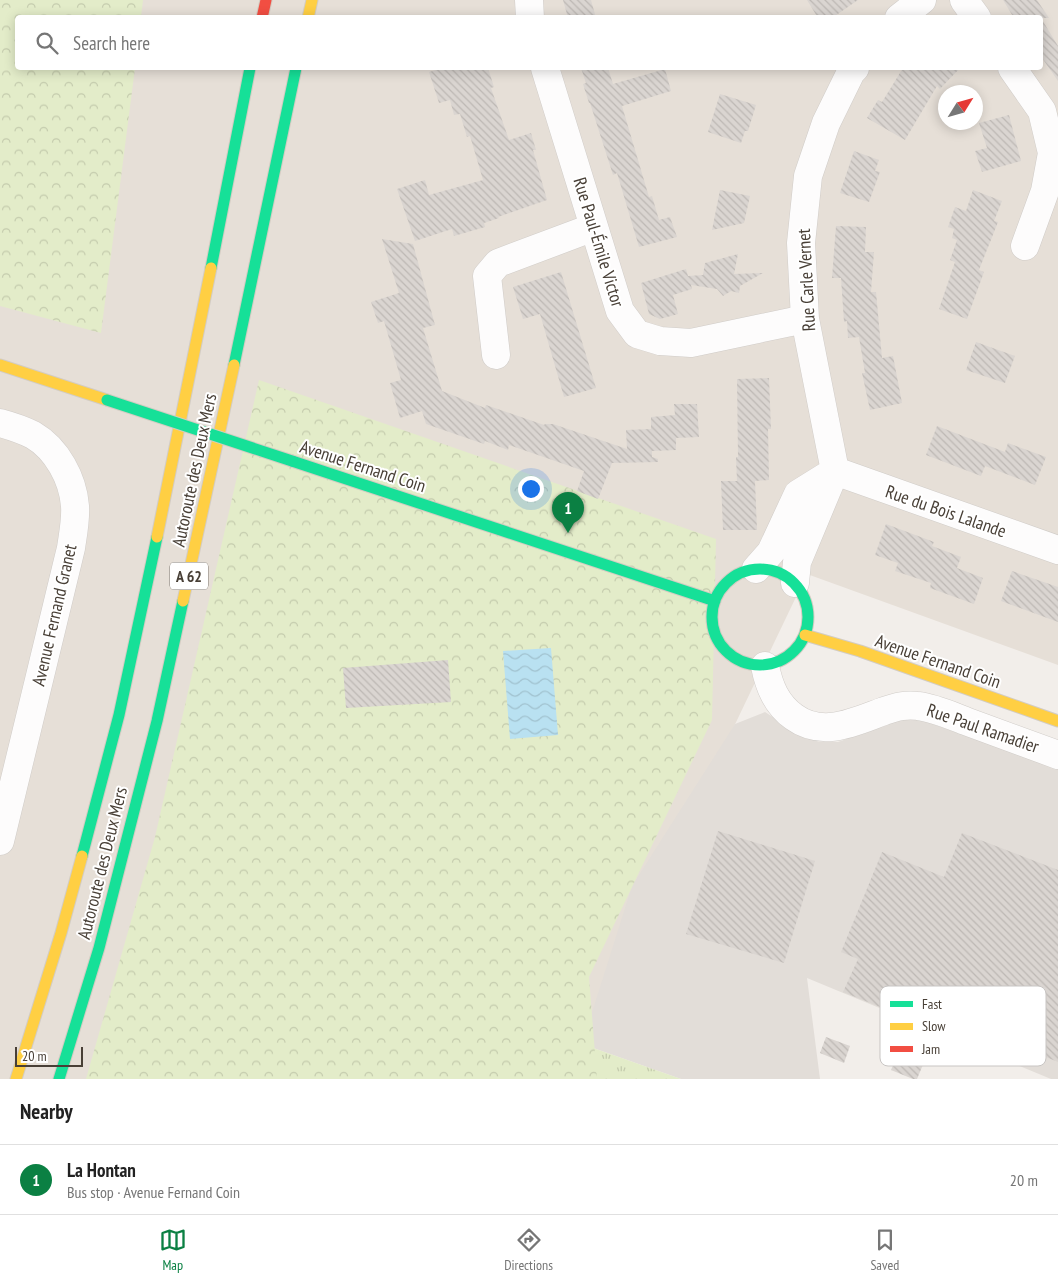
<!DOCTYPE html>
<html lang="en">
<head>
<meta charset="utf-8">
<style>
	:root { --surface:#fff; --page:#f6f6f6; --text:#222; --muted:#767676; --line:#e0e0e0; --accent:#0b8043 }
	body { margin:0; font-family:"PT Sans Narrow",sans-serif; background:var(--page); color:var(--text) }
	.compass { position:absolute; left:938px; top:85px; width:45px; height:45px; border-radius:50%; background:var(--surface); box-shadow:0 2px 12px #0003; rotate:53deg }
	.scale { position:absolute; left:15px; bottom:12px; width:68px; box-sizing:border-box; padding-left:5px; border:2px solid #483f36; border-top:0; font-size:14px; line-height:18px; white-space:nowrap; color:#483f36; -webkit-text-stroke:4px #fff; paint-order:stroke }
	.you { position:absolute; left:530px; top:488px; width:18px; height:18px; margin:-12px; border:4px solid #fff; border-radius:50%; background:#1a73e8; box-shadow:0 0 0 8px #1a73e833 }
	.badge { display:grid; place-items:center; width:32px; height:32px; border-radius:50%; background:var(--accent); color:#fff; font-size:16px; font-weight:700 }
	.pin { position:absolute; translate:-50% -41px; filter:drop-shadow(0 1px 2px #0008) }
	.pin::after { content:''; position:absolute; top:26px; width:18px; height:15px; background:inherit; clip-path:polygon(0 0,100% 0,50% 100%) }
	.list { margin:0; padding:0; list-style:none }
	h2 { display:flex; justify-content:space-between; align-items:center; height:65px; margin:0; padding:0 20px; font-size:21px }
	h2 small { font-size:16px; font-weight:400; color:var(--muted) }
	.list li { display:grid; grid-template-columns:32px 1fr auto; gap:15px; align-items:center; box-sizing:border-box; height:70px; padding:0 20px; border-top:1px solid var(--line) }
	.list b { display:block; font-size:19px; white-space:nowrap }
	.list p { margin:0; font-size:16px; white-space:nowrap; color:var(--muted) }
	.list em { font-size:16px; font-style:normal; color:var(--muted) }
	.icon { flex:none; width:28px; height:28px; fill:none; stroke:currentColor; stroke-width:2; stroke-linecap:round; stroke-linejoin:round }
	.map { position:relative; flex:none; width:1058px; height:1079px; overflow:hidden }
	.search { position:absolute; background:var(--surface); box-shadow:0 2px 12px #0003; left:15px; right:15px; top:15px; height:55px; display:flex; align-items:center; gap:12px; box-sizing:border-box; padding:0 18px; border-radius:5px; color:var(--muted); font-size:19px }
	.sheet { height:135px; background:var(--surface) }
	nav { display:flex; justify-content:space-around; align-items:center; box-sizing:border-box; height:70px; border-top:1px solid var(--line); background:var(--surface); font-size:14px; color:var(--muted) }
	nav a { display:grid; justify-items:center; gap:2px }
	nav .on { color:var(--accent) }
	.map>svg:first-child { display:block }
	.residential { fill:#e6dfd7; fill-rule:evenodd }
	.industrial { fill:#e2ddd8 }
	.grass { fill:url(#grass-tufts) }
	.forest { fill:url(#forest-crowns) }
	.water { fill:url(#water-waves) }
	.building { fill:url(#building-back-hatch) }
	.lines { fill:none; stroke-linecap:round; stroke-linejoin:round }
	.street-casing { stroke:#d0ccc8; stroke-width:29 }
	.fast-casing { stroke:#d3ccc2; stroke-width:13 }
	.slow-casing { stroke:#d3ccc2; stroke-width:13 }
	.jam-casing { stroke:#d3ccc2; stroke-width:13 }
	.street { stroke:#fdfcfc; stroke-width:28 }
	.fast { stroke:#16e098; stroke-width:11 }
	.slow { stroke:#ffcf43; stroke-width:11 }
	.jam { stroke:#f24e42; stroke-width:11 }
	.fast-bridge-casing { stroke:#d3ccc2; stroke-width:13; stroke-linecap:butt }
	.fast-bridge { stroke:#16e098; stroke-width:11 }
	.labels { text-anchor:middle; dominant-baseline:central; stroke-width:4; stroke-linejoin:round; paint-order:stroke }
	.shield { fill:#fff; stroke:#7f7972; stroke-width:1 }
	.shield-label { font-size:16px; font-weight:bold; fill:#483f36 }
	.street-label { font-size:18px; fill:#483f36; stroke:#fff }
	.key { fill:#fff; stroke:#c8c5c3; stroke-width:1 }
	.key-label { font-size:14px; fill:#483f36 }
</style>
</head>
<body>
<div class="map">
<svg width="1058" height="1079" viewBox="0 0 1058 1079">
	<defs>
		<pattern id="grass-tufts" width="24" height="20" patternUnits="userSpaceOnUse" patternTransform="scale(1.25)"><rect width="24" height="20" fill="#e3ecc9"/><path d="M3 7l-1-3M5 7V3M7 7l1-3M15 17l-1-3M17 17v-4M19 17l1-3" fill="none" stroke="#c4cbad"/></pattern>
		<pattern id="forest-crowns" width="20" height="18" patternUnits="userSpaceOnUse" patternTransform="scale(1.25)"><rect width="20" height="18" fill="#e3ecc9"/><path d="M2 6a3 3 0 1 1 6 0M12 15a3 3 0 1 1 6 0" fill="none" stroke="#c4cbad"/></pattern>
		<pattern id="water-waves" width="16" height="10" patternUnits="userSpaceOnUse" patternTransform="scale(1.25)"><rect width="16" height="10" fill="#b9e1f1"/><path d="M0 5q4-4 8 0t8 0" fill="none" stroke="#a1c2cf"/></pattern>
		<pattern id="building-back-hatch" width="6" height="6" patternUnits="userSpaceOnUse" patternTransform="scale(1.25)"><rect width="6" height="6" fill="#dad5d1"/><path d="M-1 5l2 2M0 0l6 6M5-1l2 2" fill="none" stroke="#bdb8b4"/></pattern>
	</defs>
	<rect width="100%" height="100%" fill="#f2eeea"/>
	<path class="residential" d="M0 0H1058V665L807 574 582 1044 595 1079H0ZM18 18H1040V68H18ZM946 92H976V122H946Z"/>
	<path class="industrial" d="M765 712 802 736 819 742H838L901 720H921L1058 769V1079H1051L807 978 820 1079H681L582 1044 632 886 735 724Z"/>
	<path class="grass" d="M582 1044 681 1079H568Z"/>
	<path class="forest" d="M0 0H143L141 17 18 18V68H135L101 333 0 306Z
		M259 380 716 539 712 720 589 977 597 1079H86L155 837Z"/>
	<path class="water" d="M551 648 558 735 510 739 503 651Z"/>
	<path class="building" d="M563 0H591L596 18H568Z
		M807 0H858L832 18H818Z
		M1003 0H1037L1049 18H1041L1058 46V81L1040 55V18H1014Z
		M443 68H488L494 87 491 88 509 140 531 133 536 150H533L547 200 498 217 499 218 484 223 485 227 454 236 452 229 415 241 397 189 425 180 429 195 483 180 470 136 467 137 460 114 454 115 450 100 439 103 429 72Z
		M581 68H608L613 84 665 69 671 91 622 106 649 197 652 196 659 220 670 217 677 237 639 247 617 173 613 175 590 103H589L583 84 586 83Z
		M903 68H960L940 89 937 86 905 140 867 118 878 100 882 102Z
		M720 94 756 105 748 131H745L741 143 708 132Z
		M1009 115 1021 161 982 172 975 151 987 148 979 123Z
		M854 151 879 160 875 171 880 172 869 202 840 193Z
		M720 190 750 196 744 223 712 230Z
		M973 190 1002 201 994 221 998 222 979 270 984 272 967 319 939 309 955 262 950 260 957 240 952 238 954 229 948 227 955 207 966 211Z
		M836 226 866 227 865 252H874L871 292H876L882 358 893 356 902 403 870 410 862 373H865L859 337 848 338 847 321 844 322 841 278H832Z
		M382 239 413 244 435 325 423 328 442 391 485 408 486 405 544 425 545 424H553L627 449 626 430 651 429V417L675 415 674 404H697L699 437 676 438V450L652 451V457L658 459V462L612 463 598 499 577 491 584 471 509 445 508 450 485 441 484 444 426 424 422 411 400 418 390 383 401 380 384 321 378 323 371 302 399 293Z
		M738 254 734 274 763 273 740 286 739 293 731 291 723 296 717 289 691 285 692 289 673 295 678 314 660 319 649 314 641 283 686 269 688 276 703 275 705 263Z
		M561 272 596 388 564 397 540 314 523 319 513 287Z
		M976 342 1015 356 1005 383 966 370Z
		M769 378 771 429H768L769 480 755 481 757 530H723L721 481H737L736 457H738L737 379Z
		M937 426 1005 452 1008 443 1046 457 1035 485 985 466 981 476 926 455Z
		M886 524 934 542 932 546 961 557 957 568 983 578 974 604 930 588 931 583 895 571 898 563 875 555Z
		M1012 571 1058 587V622L1001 601Z
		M448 660 451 702 346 708 343 668Z
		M718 831 815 861 784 963 686 934Z
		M962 833 1058 870V1062L946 1016 940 1032 937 1031 917 1079H913L891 1070 912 1020 843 992 858 959 841 952 882 852 944 877Z
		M826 1037 850 1046 844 1063 820 1053Z"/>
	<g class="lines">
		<g class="street-casing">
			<path id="street" d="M529 0 530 18
				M964 0 977 18
				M899 18 922 0
				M545 68 620 311 637 334 660 341 691 343 805 319
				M1012 68 1042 111 1052 153 1045 191 1025 246
				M496 355 487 276 498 263 594 227
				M0 423C11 426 23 430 33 435 57 449 73 479 75 506 76 520 73 534 71 548L0 841
				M835 471 1058 550
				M756 569 771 552 798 494 835 471
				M795 583 797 562 835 471 805 319 801 243 808 176 826 123 851 72 855 68
				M765 666C769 686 776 704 794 717 823 738 854 722 884 711 896 707 906 704 918 706 935 708 952 716 968 722 998 733 1028 744 1058 755"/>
		</g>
		<g class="fast-casing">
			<path id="fast" d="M211 268 250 68
				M234 365 296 68
				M292 461 715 601
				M712 617a48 48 0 1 1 96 0a48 48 0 1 1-96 0Z
				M82 856 119 715 157 537
				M59 1079 99 948 157 721 183 601"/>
		</g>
		<g class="slow-casing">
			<path id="slow" d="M308 18 312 0
				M0 365 107 400
				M157 537 211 268
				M183 601 234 365
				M805 635 860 651 1058 721
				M16 1079 61 933 82 856"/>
		</g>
		<g class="jam-casing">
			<path id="jam" d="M262 18 266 0"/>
		</g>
		<use href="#street" class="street"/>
		<use href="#fast" class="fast"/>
		<use href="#slow" class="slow"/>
		<use href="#jam" class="jam"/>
		<g class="fast-bridge-casing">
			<path id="fast-bridge" d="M107 400 292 461"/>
		</g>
		<use href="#fast-bridge" class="fast-bridge"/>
	</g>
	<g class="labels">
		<rect class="shield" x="170" y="562.5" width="38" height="27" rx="4"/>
		<g class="shield-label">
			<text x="189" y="576">A 62</text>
		</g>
		<g class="street-label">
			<text transform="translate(599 242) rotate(73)">Rue Paul-Émile Victor</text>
			<text transform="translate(806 280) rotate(-93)">Rue Carle Vernet</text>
			<text transform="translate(363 466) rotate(18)">Avenue Fernand Coin</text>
			<text transform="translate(194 470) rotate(-78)">Autoroute des Deux Mers</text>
			<text transform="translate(946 511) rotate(19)">Rue du Bois Lalande</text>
			<text transform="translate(54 615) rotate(-77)">Avenue Fernand Granet</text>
			<text transform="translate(938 661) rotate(19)">Avenue Fernand Coin</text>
			<text transform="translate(983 728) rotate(19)">Rue Paul Ramadier</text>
			<text transform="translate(102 863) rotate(-76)">Autoroute des Deux Mers</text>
		</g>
	</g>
	<rect x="880" y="986" width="166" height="80" rx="8" class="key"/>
	<rect x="890" y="1001" width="23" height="6" fill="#16e098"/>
	<rect x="890" y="1023" width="23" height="7" fill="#ffcf43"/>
	<rect x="890" y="1046" width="23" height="6" fill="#f24e42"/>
	<g class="key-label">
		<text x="922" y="1009">Fast</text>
		<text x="922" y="1031">Slow</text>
		<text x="922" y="1054">Jam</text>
	</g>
</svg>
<svg class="compass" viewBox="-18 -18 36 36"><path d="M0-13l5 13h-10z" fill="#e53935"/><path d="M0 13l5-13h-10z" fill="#767676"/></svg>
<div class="scale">20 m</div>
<div class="you"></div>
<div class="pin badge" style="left:568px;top:533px">1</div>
<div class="search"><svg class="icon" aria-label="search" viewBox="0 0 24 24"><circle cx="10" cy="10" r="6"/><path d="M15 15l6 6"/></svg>Search here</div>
</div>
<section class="sheet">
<h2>Nearby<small></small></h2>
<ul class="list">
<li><span class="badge">1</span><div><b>La Hontan</b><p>Bus stop · Avenue Fernand Coin</p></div><em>20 m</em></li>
</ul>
</section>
<nav>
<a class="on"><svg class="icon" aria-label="map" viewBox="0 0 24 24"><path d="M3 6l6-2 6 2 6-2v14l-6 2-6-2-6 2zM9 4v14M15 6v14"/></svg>Map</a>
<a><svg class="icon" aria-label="directions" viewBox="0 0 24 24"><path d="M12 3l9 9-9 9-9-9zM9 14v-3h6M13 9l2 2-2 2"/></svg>Directions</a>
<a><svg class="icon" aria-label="saved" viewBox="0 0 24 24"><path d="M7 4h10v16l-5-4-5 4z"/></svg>Saved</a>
</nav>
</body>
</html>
